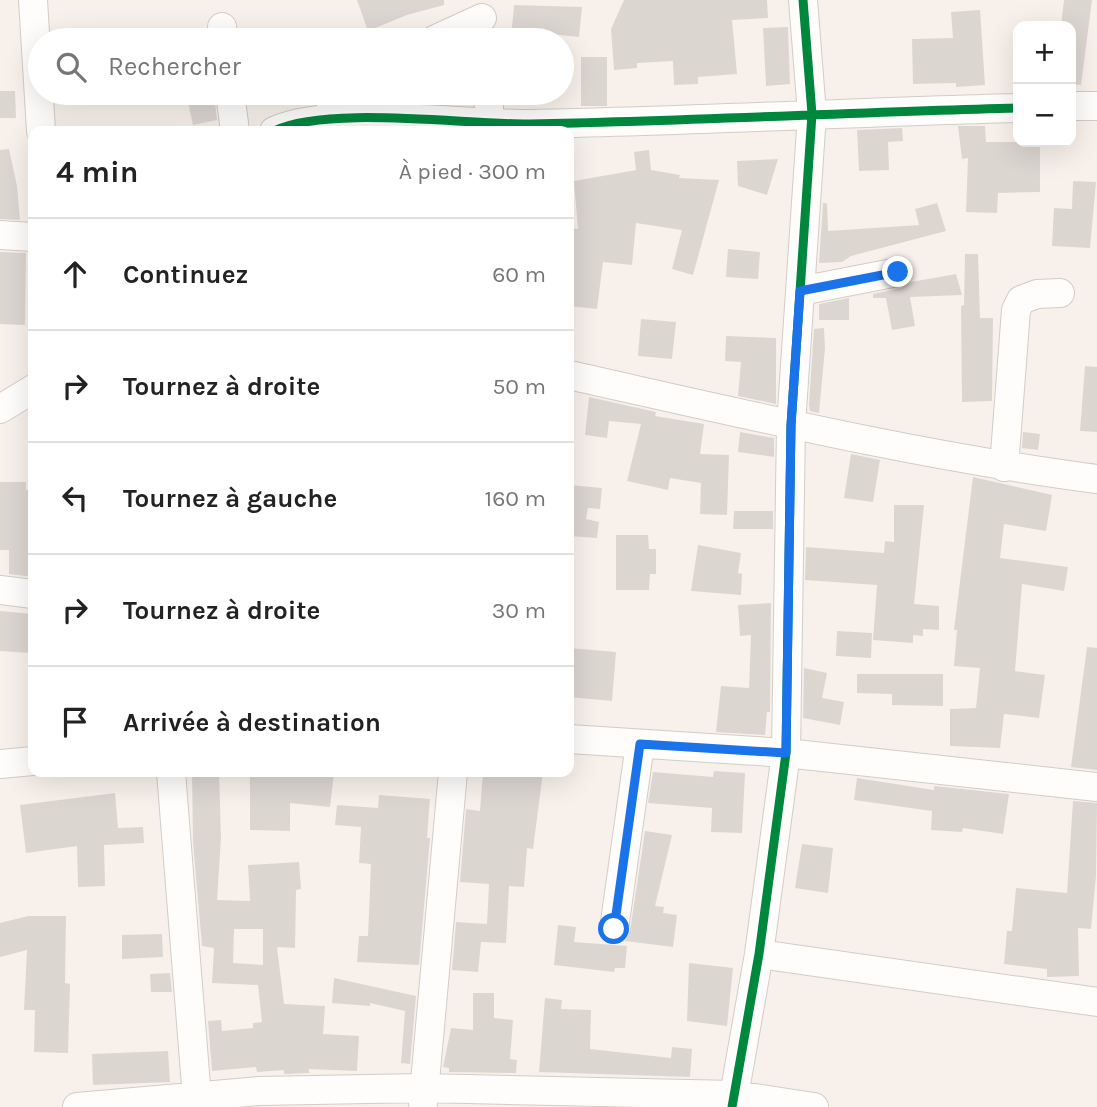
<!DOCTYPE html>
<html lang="fr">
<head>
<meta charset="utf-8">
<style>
	:root { --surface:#fff; --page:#f2f2f2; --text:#222; --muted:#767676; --line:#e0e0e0 }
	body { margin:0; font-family:Karla,sans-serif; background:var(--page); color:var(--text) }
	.controls { position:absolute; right:21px; top:21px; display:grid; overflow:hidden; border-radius:14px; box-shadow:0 7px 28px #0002 }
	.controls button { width:63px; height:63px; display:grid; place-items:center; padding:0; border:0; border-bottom:2px solid var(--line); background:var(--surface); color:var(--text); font:35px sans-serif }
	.stop { position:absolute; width:21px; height:21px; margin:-16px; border:5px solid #1a73e8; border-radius:50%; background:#fff }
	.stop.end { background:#1a73e8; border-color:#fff; box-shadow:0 2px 7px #0008 }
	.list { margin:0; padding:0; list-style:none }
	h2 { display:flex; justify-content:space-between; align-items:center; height:91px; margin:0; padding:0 28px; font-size:30px }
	h2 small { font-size:23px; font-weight:400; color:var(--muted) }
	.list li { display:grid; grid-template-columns:46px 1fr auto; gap:21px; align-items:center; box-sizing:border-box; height:112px; padding:0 28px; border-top:2px solid var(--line) }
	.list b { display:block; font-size:26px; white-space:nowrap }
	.list em { font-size:23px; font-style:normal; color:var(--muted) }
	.icon { flex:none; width:38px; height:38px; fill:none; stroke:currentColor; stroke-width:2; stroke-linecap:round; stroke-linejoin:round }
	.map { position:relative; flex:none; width:1097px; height:1107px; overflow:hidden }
	.search { position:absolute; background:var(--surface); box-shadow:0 7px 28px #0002; left:28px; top:28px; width:546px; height:77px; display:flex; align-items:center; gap:18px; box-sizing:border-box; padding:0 24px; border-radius:38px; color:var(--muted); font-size:26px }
	.panel { position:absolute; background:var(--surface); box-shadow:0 7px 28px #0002; left:28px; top:126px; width:546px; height:651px; border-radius:14px }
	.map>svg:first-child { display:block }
	.building { fill:#dcd6d1; fill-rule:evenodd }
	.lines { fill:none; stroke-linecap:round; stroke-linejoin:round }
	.minor-casing { stroke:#d2ccc7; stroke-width:30 }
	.minor { stroke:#fefdfc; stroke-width:28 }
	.cycleway-casing { stroke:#fff; stroke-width:13 }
	.cycleway { stroke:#00873e; stroke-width:9 }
	.route { stroke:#1a73e8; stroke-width:9 }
</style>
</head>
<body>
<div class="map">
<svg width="1097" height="1107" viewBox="0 0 1097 1107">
	<rect width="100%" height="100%" fill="#f8f1eb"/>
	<path class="building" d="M357 0H444V5L407 15 368 31Z
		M624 0H767L768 18 732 20 737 74 698 77V84L674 85 673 61 637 63V68L614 70 611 29Z
		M1064 0H1092L1081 85 1071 84V26H1061Z
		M514 5 582 7 579 37 540 33V40L511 38Z
		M980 10 985 85 956 87V83L913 84 912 39 953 38 951 12Z
		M788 27 790 84 766 86 763 28Z
		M581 57H607V106H581Z
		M0 91H15L16 118H0Z
		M186 93H214L217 120 193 125Z
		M958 126H985L986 142H1040V192L998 193 997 213 966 212 968 158 962 159Z
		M902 128 903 141 888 142 889 170 859 171 857 130Z
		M9 149 17 186 20 220 0 219V150Z
		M649 150 651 170 680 175 679 178 719 180 693 275 672 269 682 230 636 223 632 265 603 262 597 309 569 306V228L578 229 574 181 636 170 634 152Z
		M778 159 767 195 738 186 737 161Z
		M1073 181 1096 182 1090 248 1052 246 1054 208 1072 209Z
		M823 203H827L828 231 919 225 915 209 937 203 946 231 851 256 842 262 819 263Z
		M728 249 760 252 758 279 726 277Z
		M0 252 26 253 25 325 0 324Z
		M965 254H978L980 318H993L992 401 962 402 961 306 964 305Z
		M956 274 962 295 910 297 915 326 892 330 886 298H873V294L901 288 911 282Z
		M849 298V320H819V304Z
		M641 319 676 322 672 359 638 356Z
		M824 328 825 348 819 413 810 411 809 405 814 329Z
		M726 336 776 338V404L738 396 741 362 725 361Z
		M1085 366 1097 367V432L1080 431Z
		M589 397 656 412 655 416 704 424 700 454 729 455 727 515 700 514 701 483 670 478 668 490 627 481 641 424 609 421 607 438 585 435Z
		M740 432 774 438V457L738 452Z
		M1023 432 1040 434 1038 450 1022 448Z
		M851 454 880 460 873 502 844 498Z
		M973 477 1052 495 1046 531 1004 524 1000 558 1068 567 1064 591 1022 584 1015 671 1045 675 1039 718 1004 714 1000 748 950 746V709L976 708 980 668 954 666 957 630H954Z
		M0 482H26V490H33V577L9 574V550H0Z
		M569 485 602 488 600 509 588 508 586 519 599 522 597 538 569 536Z
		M894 505H924L914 604 939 606V630L923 629V636L913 635V643L873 640 877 585 805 580 806 547 884 553 885 541 894 542Z
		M734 511H773V529H733Z
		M616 535H648L649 549H656V574H650L649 590H616Z
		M698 545 741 553 738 573 742 574 741 595 691 591Z
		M771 603 770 712H767L765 735 716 732 721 686 749 688 751 635 740 636 738 605Z
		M0 611 33 614 30 653 0 651Z
		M837 631 872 633 871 658 836 656Z
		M1087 647 1097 648V770L1071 767Z
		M569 648 616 652 612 701 569 697Z
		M804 668 827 673 822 698 844 702 840 725 803 718Z
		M857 674H943V706L892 705V694L857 693Z
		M714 771 745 773 742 833 711 832 712 808 648 803 653 772 713 777Z
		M192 772H219L221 838 217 900 250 901 248 865 299 862 301 889 296 890 295 948 277 947 284 1004 325 1006 323 1034 359 1036 357 1071 309 1069V1073L284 1074V1070L257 1072 256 1067 212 1071 208 1021 221 1020 222 1031 253 1028V1023L262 1022 258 985 212 983 214 948 202 946 193 842ZM234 929H263V965L233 963Z
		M250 772 334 773 330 807 290 803V831L250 830Z
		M483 772H543L533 849 527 848 524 887 509 886 506 943 481 942 478 972 452 970 456 922 487 924 489 884 460 882 466 809 480 811Z
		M857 778 934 790V786L1009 794 1003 834 963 828 962 832 931 830 932 811 854 800Z
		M115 793 118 828 143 827 144 843 104 845 105 886 78 887 77 846 26 853 20 805Z
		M379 795 430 799 427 838H430L419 965 357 962 359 936H368L371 864 359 863 361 827 335 825 337 805 378 808Z
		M1073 801 1097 803 1096 876 1091 929 1078 928 1079 976 1047 977V969L1004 964 1007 931H1012L1016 888 1067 893Z
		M645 831 672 835 655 906 664 907 663 913 677 915 673 947 625 941 630 931Z
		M802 844 833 848 828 893 795 888Z
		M28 916H66L65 983 70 984 68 1053 34 1052 35 1010H24L27 950 0 957V923Z
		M558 925 576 927 574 942 627 946 625 968H615L614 972 554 965Z
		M162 934 163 957 122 959V935Z
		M689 963 733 968 727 1026 687 1021Z
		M170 973 172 992H151L150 974Z
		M334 978 416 996 410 1064 401 1063 405 1011 370 1003V1006L332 1003Z
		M473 993H494V1018L513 1020 510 1059 517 1060 516 1073 449 1072V1068L443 1067 451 1028 473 1030Z
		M545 998 562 1000 561 1009 591 1010 590 1049 671 1058 672 1047 692 1049 690 1077 539 1072Z
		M168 1051 170 1082 93 1085 92 1054Z"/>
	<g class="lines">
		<g class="minor-casing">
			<path id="minor" d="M33 0 41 131
				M222 27 224 40
				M434 40 482 18
				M230 93 235 131
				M488 93 490 123
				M1071 106H1097
				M325 121 339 93
				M274 131C328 105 467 125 531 124 694 121 856 112 1018 108
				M0 235 33 237
				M800 291 898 272
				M569 375C744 414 919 456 1097 479
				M0 409 33 389
				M1004 467 1016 310 1021 300 1037 294 1060 293
				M0 590 33 594
				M569 739 786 753 1097 787
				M0 764 33 761
				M171 772 197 1098
				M614 929 640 744
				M759 954 1097 1002
				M423 1104 453 772
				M77 1107 259 1091 423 1088 734 1095 814 1107
				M732 1107 759 954 786 753 791 425 812 114 803 0"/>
		</g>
		<use href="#minor" class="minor"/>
		<g class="cycleway-casing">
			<path id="cycleway" d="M274 131C328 105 467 125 531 124 694 121 856 112 1018 108
				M732 1107 759 954 786 753 791 425 812 114 803 0"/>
		</g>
		<use href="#cycleway" class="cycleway"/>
	</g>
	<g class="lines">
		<path class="route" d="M614 929 640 744 786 753 791 425 800 291 898 272"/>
	</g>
</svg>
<div class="controls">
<button>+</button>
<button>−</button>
</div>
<div class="stop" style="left:614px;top:929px"></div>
<div class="stop end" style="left:898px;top:272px"></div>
<div class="search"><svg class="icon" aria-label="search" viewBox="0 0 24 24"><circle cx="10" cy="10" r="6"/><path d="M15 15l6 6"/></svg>Rechercher</div>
<section class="panel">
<h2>4 min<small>À pied · 300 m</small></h2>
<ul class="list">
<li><svg class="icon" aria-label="ahead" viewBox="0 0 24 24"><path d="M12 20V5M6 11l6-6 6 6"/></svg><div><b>Continuez</b></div><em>60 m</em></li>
<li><svg class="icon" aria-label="right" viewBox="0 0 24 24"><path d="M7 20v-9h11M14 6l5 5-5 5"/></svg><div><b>Tournez à droite</b></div><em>50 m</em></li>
<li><svg class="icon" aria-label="left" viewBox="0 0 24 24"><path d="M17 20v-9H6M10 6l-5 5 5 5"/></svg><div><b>Tournez à gauche</b></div><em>160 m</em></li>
<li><svg class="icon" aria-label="right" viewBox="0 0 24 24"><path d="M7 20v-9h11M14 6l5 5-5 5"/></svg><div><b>Tournez à droite</b></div><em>30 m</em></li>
<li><svg class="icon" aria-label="arrive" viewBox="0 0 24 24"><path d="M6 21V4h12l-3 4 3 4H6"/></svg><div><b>Arrivée à destination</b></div></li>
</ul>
</section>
</div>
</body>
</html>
